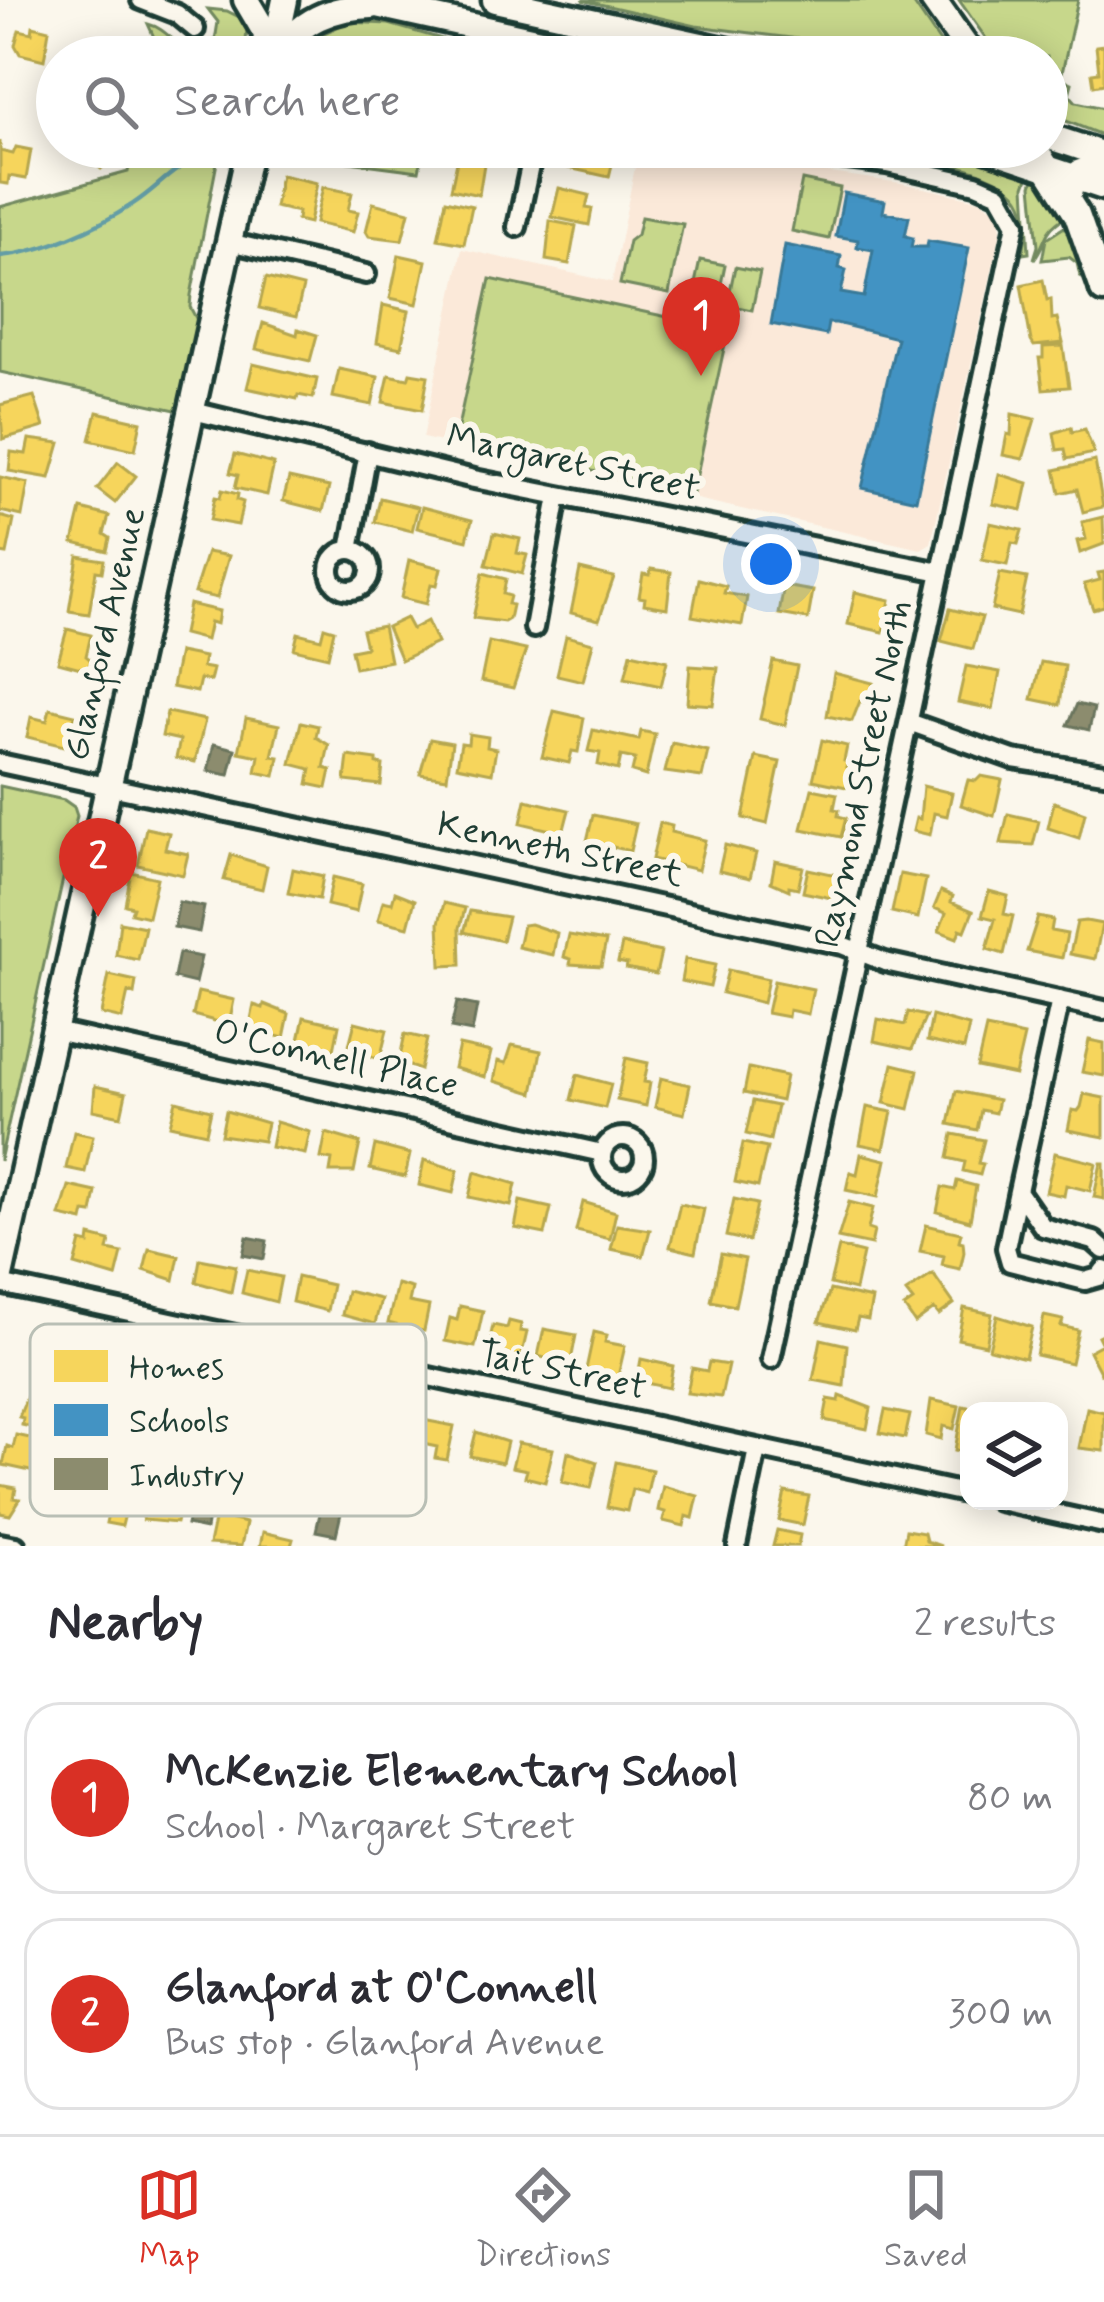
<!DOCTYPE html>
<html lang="en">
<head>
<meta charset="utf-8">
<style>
	:root { --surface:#fff; --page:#f2f2f3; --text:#2b2b33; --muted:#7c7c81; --line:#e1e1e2; --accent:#d93025 }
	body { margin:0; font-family:Mynerve,sans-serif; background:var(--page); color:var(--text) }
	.controls { position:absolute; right:36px; bottom:36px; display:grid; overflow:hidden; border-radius:24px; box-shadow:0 6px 30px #0003 }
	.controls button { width:108px; height:108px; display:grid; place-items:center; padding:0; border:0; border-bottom:3px solid var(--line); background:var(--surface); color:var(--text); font:60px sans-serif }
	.you { position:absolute; left:771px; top:564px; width:42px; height:42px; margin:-30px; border:9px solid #fff; border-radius:50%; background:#1a73e8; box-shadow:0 0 0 18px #1a73e833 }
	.badge { display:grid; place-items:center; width:78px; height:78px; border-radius:50%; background:var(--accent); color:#fff; font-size:39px; font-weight:700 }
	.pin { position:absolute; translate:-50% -99px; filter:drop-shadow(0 3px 6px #0008) }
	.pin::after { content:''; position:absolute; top:63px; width:42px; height:36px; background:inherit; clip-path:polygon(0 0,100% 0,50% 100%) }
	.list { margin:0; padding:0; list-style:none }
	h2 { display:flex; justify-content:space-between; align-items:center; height:156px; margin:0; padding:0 48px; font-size:51px }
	h2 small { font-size:39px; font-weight:400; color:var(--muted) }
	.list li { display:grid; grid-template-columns:78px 1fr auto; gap:36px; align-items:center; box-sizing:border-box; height:192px; margin:0 24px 24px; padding:0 24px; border:3px solid var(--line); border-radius:36px }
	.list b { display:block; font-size:45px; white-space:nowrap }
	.list p { margin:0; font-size:39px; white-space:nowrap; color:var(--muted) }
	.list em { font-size:39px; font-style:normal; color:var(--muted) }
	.icon { flex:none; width:66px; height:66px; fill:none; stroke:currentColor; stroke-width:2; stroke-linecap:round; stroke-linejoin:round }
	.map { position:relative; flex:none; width:1104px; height:1546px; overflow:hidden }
	.search { position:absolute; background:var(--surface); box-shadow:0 6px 30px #0003; left:36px; right:36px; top:36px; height:132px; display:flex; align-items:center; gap:30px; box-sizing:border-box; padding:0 42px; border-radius:66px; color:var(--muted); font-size:45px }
	.sheet { height:588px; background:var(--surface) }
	nav { display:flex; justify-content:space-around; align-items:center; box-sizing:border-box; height:168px; border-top:3px solid var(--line); background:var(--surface); font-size:33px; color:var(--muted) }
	nav a { display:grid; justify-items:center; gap:6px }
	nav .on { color:var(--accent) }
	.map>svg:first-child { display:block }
	.built { fill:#fbe9d9 }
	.green { fill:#c7d78b; stroke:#738a60; stroke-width:3 }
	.homes { fill:#f6d55c; stroke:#b6a750; stroke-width:3 }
	.schools { fill:#4393c3; stroke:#387998; stroke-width:3 }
	.industry { fill:#8c8c6e; stroke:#6b745d; stroke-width:3 }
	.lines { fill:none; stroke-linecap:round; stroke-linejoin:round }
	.stream { stroke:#639da6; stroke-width:4.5 }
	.street-casing { stroke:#1f3d34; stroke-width:26 }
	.secondary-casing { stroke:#1f3d34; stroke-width:33 }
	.primary-casing { stroke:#1f3d34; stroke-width:33 }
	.street { stroke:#fbf7ec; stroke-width:16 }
	.secondary { stroke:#fbf7ec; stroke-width:24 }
	.primary { stroke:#fbf7ec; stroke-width:24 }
	.labels { text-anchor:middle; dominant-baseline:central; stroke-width:12; stroke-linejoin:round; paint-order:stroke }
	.street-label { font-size:36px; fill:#1f3d34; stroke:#fbf7ec }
	.key { fill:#fbf7ec; stroke:#b9bfb5; stroke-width:3 }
	.key-label { font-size:33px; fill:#1f3d34 }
</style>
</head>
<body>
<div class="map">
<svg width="1104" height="1546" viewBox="0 0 1104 1546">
	<rect width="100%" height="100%" fill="#fbf7ec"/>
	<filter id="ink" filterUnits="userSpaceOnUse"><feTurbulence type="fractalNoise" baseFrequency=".00833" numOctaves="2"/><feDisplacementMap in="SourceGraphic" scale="24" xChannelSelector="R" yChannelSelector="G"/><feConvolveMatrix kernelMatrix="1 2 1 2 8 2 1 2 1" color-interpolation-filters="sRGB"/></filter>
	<g filter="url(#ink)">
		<path class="built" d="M639 147H691L760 163 901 183 979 200 997 211 1001 230 931 543 921 549 423 438 462 249 612 282Z"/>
		<path class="green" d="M582 0H911L950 57H863L799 39 696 26Z
			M959 0H1078L1062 73 1047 65V57H999Z
			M208 9 227 11 243 19 247 28 245 56 215 41 218 22Z
			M348 22 389 24 505 57H303L312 39Z
			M148 24C174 30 181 64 213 45L237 57H151L153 35Z
			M1065 80 1072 83 1069 94 1076 102 1104 108V136L1056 117Z
			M133 147H220L191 295 190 307 198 322 180 411 0 372V207L128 172Z
			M281 147H424L419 171 280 153Z
			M857 147H949L1029 175 1025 186 1029 253 1023 254C1026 235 1030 215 1019 198 999 165 894 152 857 147Z
			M1035 176 1047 187 1065 217C1041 232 1048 241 1034 259L1038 246 1032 185Z
			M802 180 840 188 829 239 792 231Z
			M641 217 683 224 669 294 620 284 629 241 637 235Z
			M1069 224 1087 274 1080 276 1077 263 1069 257 1042 260 1046 239Z
			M700 260 725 265 717 303 692 298Z
			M735 267 760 272 752 310 727 305Z
			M490 279 728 330 693 493 455 441Z
			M0 786 64 800 74 807 77 816 0 1161Z"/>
		<path class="homes" d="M33 26 49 30 44 60 20 54 15 45 19 30 32 33Z
			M1104 45V84L1094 86 1092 73 1099 72 1096 46Z
			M0 141V151L13 154 16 147 31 150 26 179 9 176 8 184 0 183Z
			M78 147H121V148L101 169Z
			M574 147 615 152 609 177 569 168Z
			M459 152 485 158 479 195 451 189Z
			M281 175 317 183 309 223 297 220 298 212 275 207Z
			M323 187 352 193 348 210 358 212 353 232 315 223Z
			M559 188 589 195 586 208 592 209 589 225 552 217Z
			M446 200 472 206 464 244 438 239Z
			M373 203 409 212 402 240 369 236 366 231Z
			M550 221 576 226 569 264 546 260Z
			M399 255 426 261 417 304 390 298Z
			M266 278 303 287 296 317 259 308Z
			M1043 280 1047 300 1051 299 1052 319 1057 318 1063 343 1034 346 1031 341 1021 285Z
			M383 305 409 311 401 348 377 343Z
			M263 323 297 335 298 329 317 335 310 361 256 349Z
			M1063 346 1069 387 1043 389 1039 358H1043V347Z
			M253 364 317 379 313 398 298 395 297 399 247 388Z
			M339 369 378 377 372 405 333 397Z
			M410 373 428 376 422 410 383 402 389 375 408 379Z
			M34 396 44 427 3 439 0 405Z
			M97 412 141 422 135 450 90 440Z
			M1012 414 1035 419 1023 459 1003 455 1007 434 1011 435Z
			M1071 427 1072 432 1085 429 1094 453 1067 459 1065 449 1057 450 1054 433Z
			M29 439 60 443 50 478 9 471 11 452 26 454Z
			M235 454 274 464 267 495 235 488 238 475 230 473Z
			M1095 461 1103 507 1083 512 1077 489 1060 493 1055 470Z
			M118 462 136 476 115 503 97 489Z
			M999 474 1028 483 1022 510 993 504Z
			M0 477 28 483 22 516 0 511Z
			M289 478 329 487 323 511 283 501Z
			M222 490 238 494 237 500 243 502 238 525 210 520 215 497 220 498Z
			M380 498 418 507 412 531 375 522Z
			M422 507 472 520 467 540 417 528Z
			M81 509 109 516 104 534 110 538 107 551 73 543Z
			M0 516 14 520 7 554 0 553Z
			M1103 517 1104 544 1080 553 1077 541 1086 539 1082 522Z
			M990 523 1022 530 1018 544 1012 543 1007 565 982 560Z
			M494 533 520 539 517 553 527 555 522 574 486 565Z
			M207 552 229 556 217 598 194 593Z
			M78 556 104 560 102 572 96 571 89 614 69 611Z
			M409 560 441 568 437 585 431 584 426 604 401 598Z
			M580 569 614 577 599 620 571 613Z
			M651 569 671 572 667 608 644 604 645 598 639 597 643 574 650 575Z
			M1104 572V606L1093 609 1084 584 1100 580 1098 573Z
			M483 573 506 579 503 594 510 596 508 604 512 605 509 619 504 622 473 618Z
			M1000 573 1027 578 1019 615 992 609Z
			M699 579 726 586 724 593 747 597 742 625 692 616Z
			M784 586 813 591 808 619 779 614Z
			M855 592 890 600 883 632 848 624Z
			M189 604 219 611 217 624 210 622 206 640 183 634Z
			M950 609 982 617 973 649 941 641Z
			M406 618 412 629 427 621 437 643 401 660 387 627Z
			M383 626 390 661 355 668 351 650 366 647 362 630Z
			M324 627 334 630 328 657 294 649 298 633 321 639Z
			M67 629 91 635 86 656 91 660 88 670 58 662Z
			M566 636 593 643 583 681 557 675Z
			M489 642 526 650 513 688 481 681Z
			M179 652 204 657 202 667 213 669 210 681 200 679 197 692 172 687Z
			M631 653 667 661 661 686 625 678Z
			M773 661 797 666 785 725 760 719Z
			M1041 662 1065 666 1060 705 1032 699Z
			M690 666 718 668 713 705 687 703Z
			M966 666 1000 672 993 709 958 702Z
			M834 673 873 683 869 703 860 701 852 721 827 716Z
			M50 709 75 715 68 747 27 737 31 717 47 721Z
			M554 711 584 718 578 752 572 751 569 763 542 757Z
			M167 712 205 720 195 762 176 758 180 740 162 736Z
			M246 718 279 725 272 756 279 757 275 776 256 772 259 756 239 752Z
			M301 722 318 726 316 737 329 745 324 768 331 770 327 788 308 784 311 769 291 764Z
			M593 730 639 740 641 731 655 734 646 776 632 772 635 759 621 756 618 770 598 765 600 753 588 751Z
			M469 734 488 737 487 747 496 749 492 773 457 766 461 743 468 744Z
			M430 739 452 743 447 778 420 774Z
			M822 740 847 746 844 761 848 762 846 767 855 769 851 788 813 780Z
			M672 743 708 751 702 777 665 772Z
			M348 756 377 760V764L383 765 381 785 345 781Z
			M756 757 780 762 767 824 743 818Z
			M981 776 1002 780 994 816 961 805 968 780 976 781Z
			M923 786 952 793 947 816 934 813 930 835 913 831 916 818 920 819Z
			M812 789 837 794 834 809 839 810 838 816 846 818 841 837 802 829Z
			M526 800 569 810 563 833 521 823Z
			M1054 802 1085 813 1079 838 1048 828Z
			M1008 814 1039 821 1033 845 1001 843Z
			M593 815 636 824 630 851 587 841Z
			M660 823 672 826 671 832 705 840 698 870 652 859Z
			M146 828 169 833 165 849 188 854 183 875 138 865Z
			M725 845 756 853 750 878 719 871Z
			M231 855 267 866 262 889 224 880Z
			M775 861 803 867 798 888 789 886V890L771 882Z
			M293 869 323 876 319 899 288 893Z
			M808 869 841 876 836 899 803 892Z
			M131 872 157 878 148 917 131 913 133 907 125 905Z
			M900 874 926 879 918 918 892 912Z
			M333 877 362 884 356 912 327 905Z
			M941 891 953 896 951 902 973 911 965 931 960 929 957 938 939 931 946 913 934 908Z
			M989 891 1008 896 1004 914 1013 916 1004 954 987 949 995 919 982 916Z
			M395 892 415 900 408 927 378 920 383 901 392 903Z
			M444 903 465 908 460 928 461 965 441 966 439 923Z
			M470 911 508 917 502 941 464 932Z
			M1038 917 1053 920 1051 931 1067 934 1062 958 1027 951Z
			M1086 921 1102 924 1095 959 1070 954 1077 922Z
			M120 922 145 927 138 960 116 955Z
			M530 924 557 933 553 955 518 947 523 925Z
			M569 935 606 941 601 966 570 964 571 959 564 957Z
			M622 944 661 952 656 974 626 968 627 964 618 962Z
			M685 959 715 965 710 987 681 981Z
			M728 970 768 979 763 1003 722 993Z
			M109 975 136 981 134 994 128 992 122 1019 101 1014Z
			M774 981 813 989 808 1014 789 1010 788 1017 767 1013Z
			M198 992 234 1000 229 1025 193 1015Z
			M264 1004 289 1014 284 1038 249 1029 254 1005 263 1008Z
			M908 1012 926 1016 912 1049 874 1041 878 1019 905 1025Z
			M932 1016 969 1026 964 1049 927 1041Z
			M304 1017 339 1025 334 1050 299 1040Z
			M355 1022 387 1030 380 1059 348 1049Z
			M986 1028 1024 1036 1015 1075 977 1067Z
			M405 1034 427 1039 420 1070 399 1062Z
			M1089 1040 1104 1043V1076L1082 1072Z
			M459 1045 491 1052 485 1077 454 1068Z
			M512 1045 541 1051 533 1093 494 1081 498 1061 506 1063Z
			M626 1058 648 1063 644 1082 650 1083 646 1106 617 1100Z
			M893 1064 918 1070 909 1109 884 1103Z
			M749 1068 786 1076 781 1101 744 1093Z
			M577 1075 611 1084 605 1108 571 1100Z
			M661 1078 690 1085 684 1114 655 1107Z
			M95 1086 126 1093 121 1116 93 1110Z
			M956 1091 998 1100 995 1113 981 1110 977 1130 949 1124Z
			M1084 1094 1104 1098V1137L1068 1130 1072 1110 1078 1111 1081 1107Z
			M176 1101 211 1110 206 1133 170 1125Z
			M753 1101 777 1106 770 1140 746 1134Z
			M867 1107 892 1112 884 1149 860 1144Z
			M226 1111 267 1123 263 1141 221 1135Z
			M276 1122 310 1132 305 1154 271 1147Z
			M74 1132 93 1136 85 1172 66 1168Z
			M326 1133 360 1143 354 1172H330L332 1160 321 1158Z
			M953 1134 984 1140 978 1163 983 1164 980 1175 963 1171 965 1162 948 1158Z
			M743 1143 767 1148 758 1187 735 1182Z
			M375 1145 410 1154 405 1177 370 1169Z
			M1055 1153 1096 1163 1090 1191 1066 1185 1064 1196 1046 1192Z
			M861 1154 886 1160 878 1197 846 1190 850 1172 857 1174Z
			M424 1160 458 1170 453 1193 419 1185Z
			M1101 1163H1104V1199L1094 1197Z
			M475 1172 516 1184 511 1206 469 1197Z
			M957 1181 976 1186 970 1221 937 1212 942 1187 955 1190Z
			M69 1186 96 1192 92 1213 85 1212 83 1221 60 1216Z
			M734 1199 757 1204 749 1241 726 1236Z
			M520 1201 551 1208 545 1234 515 1228Z
			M583 1202 616 1212 610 1239 576 1231Z
			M849 1202 873 1208 868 1229 874 1231 871 1245 838 1238Z
			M680 1204 704 1209 695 1253 670 1247Z
			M617 1225 650 1230 643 1256 611 1249Z
			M926 1225 961 1233 959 1241 963 1242 964 1252 960 1269 942 1265 944 1256 920 1251Z
			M90 1236 110 1241 108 1250 122 1253 116 1277 75 1265 81 1242 89 1244Z
			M839 1247 863 1253 855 1290 830 1284Z
			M149 1249 179 1256 174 1280 144 1270Z
			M721 1254 745 1259 735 1306 711 1301Z
			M200 1259 236 1266 231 1292 196 1282Z
			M247 1270 281 1277 276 1302 242 1293Z
			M933 1274 954 1304 939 1315 934 1309 915 1323 904 1307 913 1301 906 1292Z
			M297 1277 332 1285 327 1311 292 1302Z
			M397 1284 412 1288 409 1302 429 1306 424 1331 395 1328 396 1325 388 1323Z
			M830 1290 872 1299 868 1320 858 1318 855 1330 819 1322Z
			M347 1291 381 1299 375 1324 342 1315Z
			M460 1306 483 1311 475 1347 445 1341 450 1318 457 1320Z
			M964 1308 992 1314 986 1345 958 1339Z
			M997 1316 1032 1327 1025 1358 989 1349Z
			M1044 1316 1063 1320 1061 1326 1078 1330 1071 1363 1036 1355Z
			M509 1321 521 1324 520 1331 527 1332 521 1358 488 1349 493 1325 507 1328Z
			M544 1329 576 1335 570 1366 538 1356Z
			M594 1332 607 1335 605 1342 625 1346 618 1376 609 1375 608 1379 585 1374Z
			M1104 1333V1372L1101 1374 1089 1351 1102 1344 1098 1336Z
			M821 1339 847 1345 844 1386 813 1380Z
			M641 1359 673 1366 669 1388 637 1381Z
			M709 1362 728 1365 721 1397 687 1393 692 1368 707 1371Z
			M28 1394 63 1402 61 1409 71 1411 66 1435 22 1425 23 1418 19 1417Z
			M840 1396 871 1408 867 1429 824 1420 828 1399 839 1401Z
			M931 1400 959 1406 954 1429 943 1426 941 1439 926 1435Z
			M963 1406 987 1411H969V1453L955 1450Z
			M1087 1408 1104 1412V1451L1079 1448Z
			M885 1410 910 1415 905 1438 880 1433Z
			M423 1420 454 1426 447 1460 435 1458 437 1447 418 1443Z
			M476 1432 507 1442 502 1463 470 1456Z
			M16 1435 52 1443 48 1475 3 1465 7 1446 13 1448Z
			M518 1443 553 1449 545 1482 525 1477 527 1470 512 1467Z
			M568 1452 597 1462 591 1488 562 1482Z
			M616 1462 652 1470 647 1493 632 1489 627 1511 607 1507Z
			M89 1479 132 1485 122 1526 106 1523 109 1508 103 1506 102 1511 83 1507Z
			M0 1485 16 1488 14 1498 20 1499 10 1515 0 1513Z
			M663 1486 698 1496 693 1518 686 1516 684 1526 663 1521 665 1512 658 1510Z
			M785 1492 809 1496 803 1525 779 1520Z
			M148 1493 181 1500 176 1523 143 1520Z
			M217 1507 235 1511 233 1520 246 1523 241 1546 209 1544Z
			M777 1530 800 1535 798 1546H773Z
			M906 1530 924 1533 926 1541 941 1546H903Z
			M263 1532 293 1539 291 1546H260Z"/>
		<path class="schools" d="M844 193 885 201 883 212 909 217 905 236 913 238 911 247H927L928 241 969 248 916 500 862 488 897 338 836 323H828L826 335 771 324 785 245 841 256 839 268 846 270 841 293 864 297 873 250 857 247 858 240 836 236Z"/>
		<path class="industry" d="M1077 704 1094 708 1089 730 1068 725Z
			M214 744 235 749 229 775 208 771Z
			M179 902 204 907 199 932 174 927Z
			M179 953 201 957 195 983 174 978Z
			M457 1002 477 1006 472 1032 451 1028Z
			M247 1237 267 1241 264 1259 243 1255Z
			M195 1488 213 1491 206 1529 187 1525Z
			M322 1505 342 1509 336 1535 316 1531Z"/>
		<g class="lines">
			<path class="stream" d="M0 256C44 252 97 228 133 204 162 185 169 169 204 156"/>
			<g class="street-casing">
				<path id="street" d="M141 0 177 14 195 29
					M755 147 887 164 976 184 999 194 1016 224 771 1359
					M517 227 534 147
					M229 242 366 274
					M193 411 474 479 941 572
					M350 550 368 452
					M330 570a20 20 0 1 1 40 0a20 20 0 1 1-40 0Z
					M534 628 558 496
					M909 722 1013 759 1104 773
					M0 763 842 945 885 962 1104 1010
					M55 1031 602 1153
					M602 1158a21 21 0 1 1 42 0a21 21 0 1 1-42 0Z
					M1018 1191 1060 1000
					M1104 1250 1094 1241 1043 1227 1018 1191 1006 1248 1010 1262 1085 1281 1099 1277 1104 1270
					M0 1284 969 1494
					M999 1501 1104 1524
					M0 1543 16 1546
					M737 1546 757 1449"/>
			</g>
			<g class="secondary-casing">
				<path id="secondary" d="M933 0 973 57
					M273 57 285 0
					M1034 147 1077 215 1103 289
					M1069 194 1072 182 1080 172 1104 168
					M0 1276 250 147"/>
			</g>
			<g class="primary-casing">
				<path id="primary" d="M246 0 266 34 264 57
					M355 0 612 57
					M495 0 756 57
					M965 46V57
					M281 57C295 20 335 7 372 6
					M1047 136 1104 155
					M984 147 1104 187
					M1103 290 1104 267"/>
			</g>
			<use href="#street" class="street"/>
			<use href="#secondary" class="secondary"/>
			<use href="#primary" class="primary"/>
		</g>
	</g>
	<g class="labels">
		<g class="street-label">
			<text transform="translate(573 464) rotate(12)">Margaret Street</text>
			<text transform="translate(106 634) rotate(-77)">Glanford Avenue</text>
			<text transform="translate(865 774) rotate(-78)">Raymond Street North</text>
			<text transform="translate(560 851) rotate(12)">Kenneth Street</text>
			<text transform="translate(336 1060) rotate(13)">O'Connell Place</text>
			<text transform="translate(562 1372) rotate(12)">Tait Street</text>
		</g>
	</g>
	<rect x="30" y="1324" width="396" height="192" rx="18" class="key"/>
	<rect x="54" y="1350" width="54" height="32" fill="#f6d55c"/>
	<rect x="54" y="1404" width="54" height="32" fill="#4393c3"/>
	<rect x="54" y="1458" width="54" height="32" fill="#8c8c6e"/>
	<g class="key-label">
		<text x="129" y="1378">Homes</text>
		<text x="129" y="1432">Schools</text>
		<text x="129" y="1486">Industry</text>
	</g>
</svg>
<div class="controls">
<button><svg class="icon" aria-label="layers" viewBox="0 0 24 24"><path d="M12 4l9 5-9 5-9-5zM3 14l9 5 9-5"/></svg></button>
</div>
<div class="you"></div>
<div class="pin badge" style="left:701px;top:376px">1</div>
<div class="pin badge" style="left:98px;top:917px">2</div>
<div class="search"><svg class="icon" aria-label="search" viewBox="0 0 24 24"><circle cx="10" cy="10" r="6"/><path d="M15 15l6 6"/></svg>Search here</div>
</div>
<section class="sheet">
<h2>Nearby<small>2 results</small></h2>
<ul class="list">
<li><span class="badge">1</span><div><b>McKenzie Elementary School</b><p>School · Margaret Street</p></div><em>80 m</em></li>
<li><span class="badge">2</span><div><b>Glanford at O'Connell</b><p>Bus stop · Glanford Avenue</p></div><em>300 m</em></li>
</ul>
</section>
<nav>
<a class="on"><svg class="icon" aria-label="map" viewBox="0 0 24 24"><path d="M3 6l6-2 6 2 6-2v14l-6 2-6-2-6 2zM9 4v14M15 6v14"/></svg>Map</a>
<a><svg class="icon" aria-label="directions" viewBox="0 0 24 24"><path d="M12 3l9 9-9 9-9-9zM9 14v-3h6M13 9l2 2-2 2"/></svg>Directions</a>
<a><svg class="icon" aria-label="saved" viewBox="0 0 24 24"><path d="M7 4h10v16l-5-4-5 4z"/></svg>Saved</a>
</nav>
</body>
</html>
